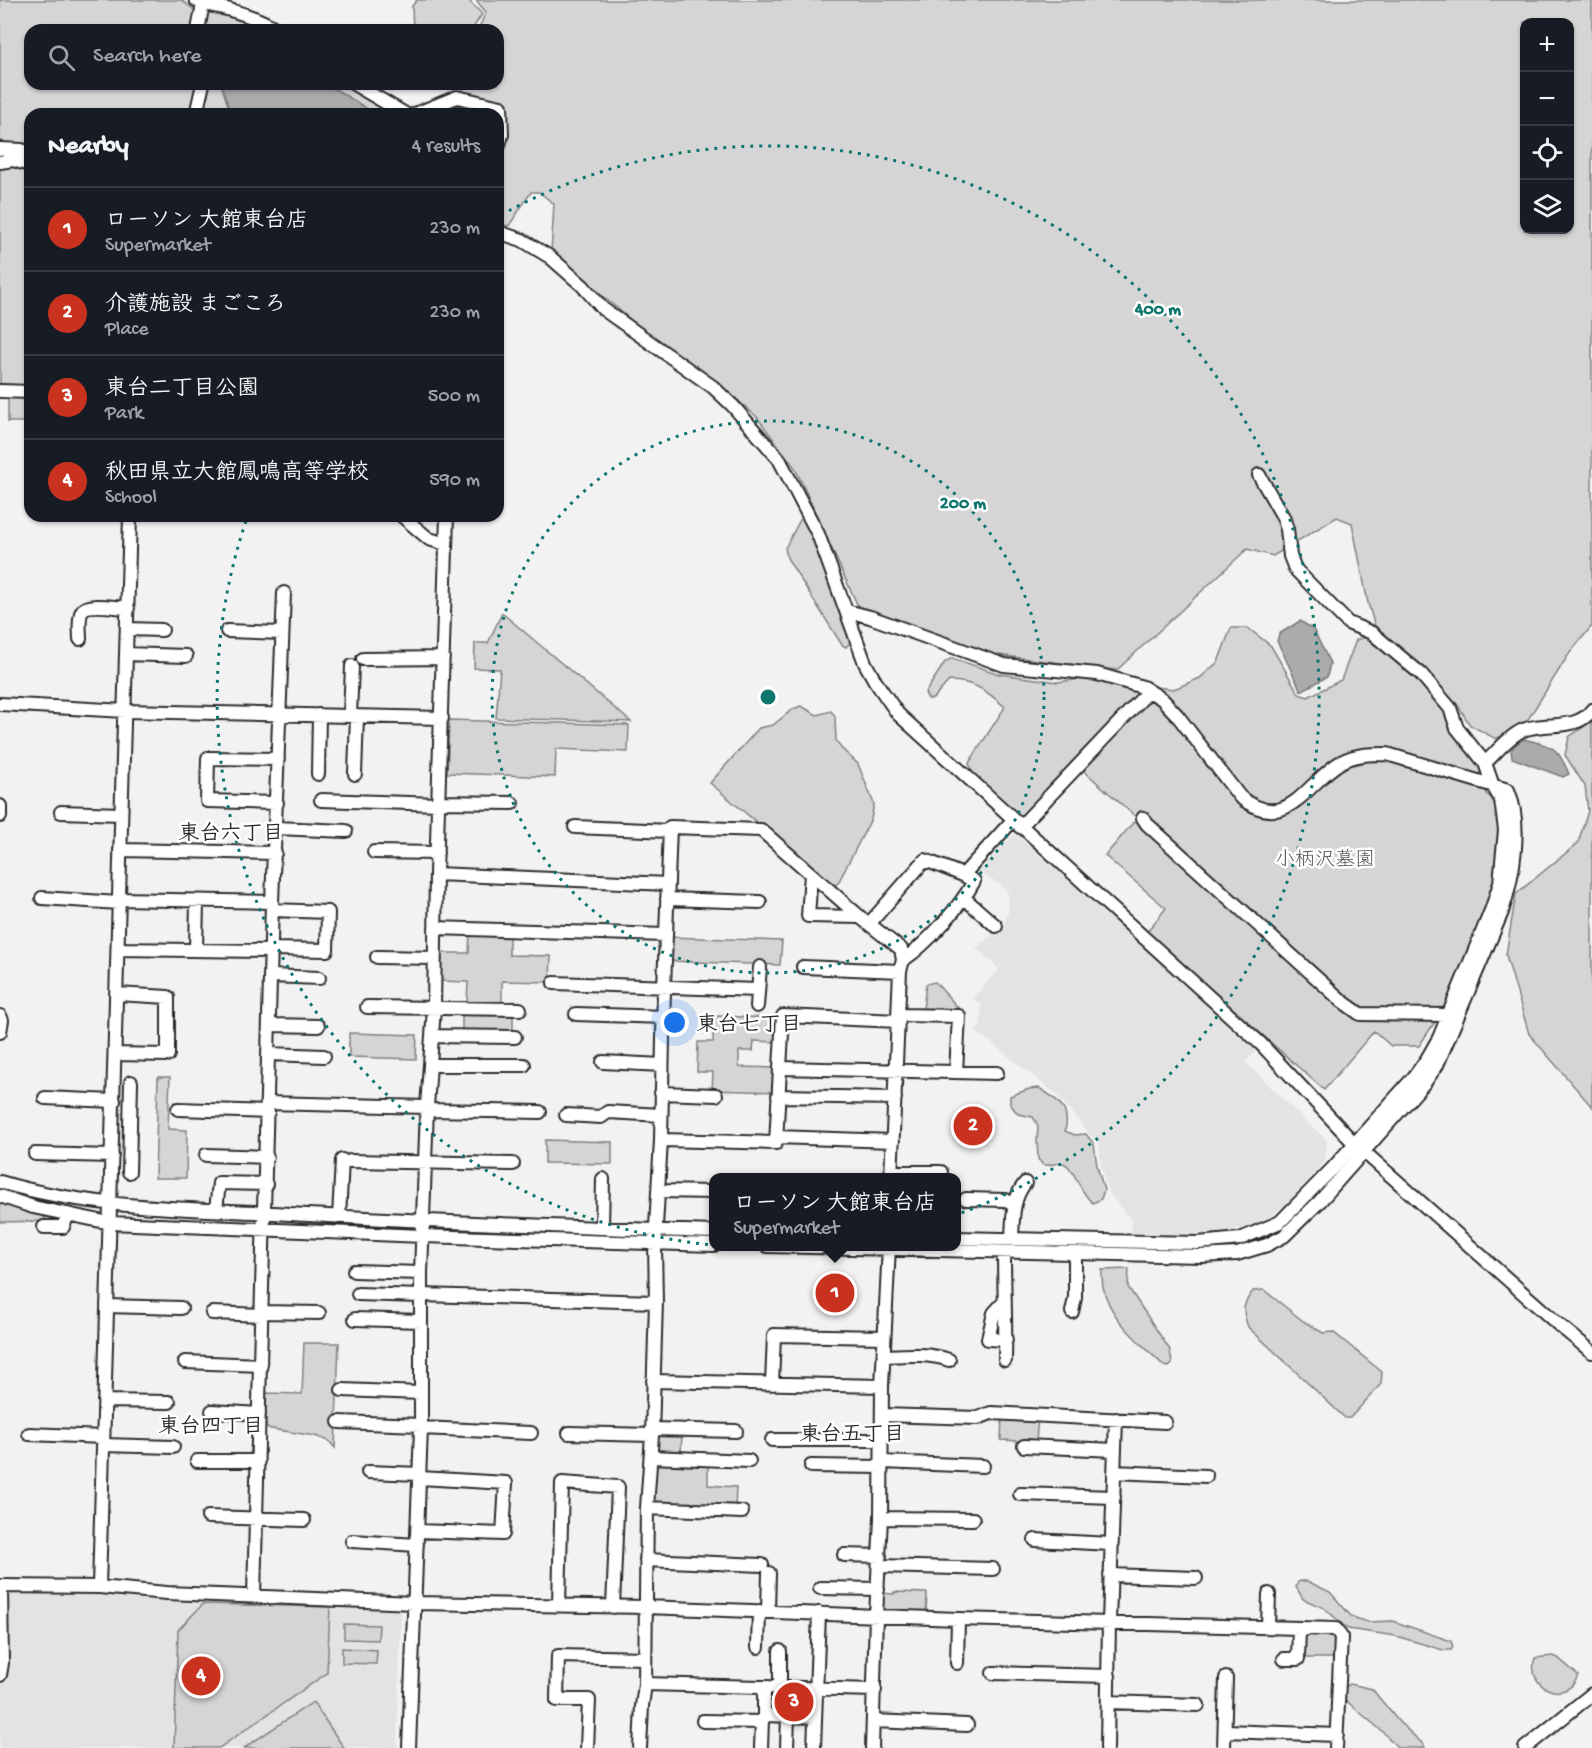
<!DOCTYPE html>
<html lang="en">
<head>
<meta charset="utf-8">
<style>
	:root { --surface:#171b24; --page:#20242c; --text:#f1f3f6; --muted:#9ea1a6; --line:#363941; --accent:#c8321e }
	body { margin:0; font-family:"Gochi Hand","Klee One",sans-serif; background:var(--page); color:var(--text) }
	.controls { position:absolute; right:18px; top:18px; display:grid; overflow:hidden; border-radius:12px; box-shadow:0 2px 4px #0004 }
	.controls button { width:54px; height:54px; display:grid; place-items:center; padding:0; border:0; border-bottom:2px solid var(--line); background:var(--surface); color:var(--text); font:30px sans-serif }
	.you { position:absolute; left:675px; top:1023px; width:21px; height:21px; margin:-15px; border:4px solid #fff; border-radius:50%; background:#1a73e8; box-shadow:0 0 0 9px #1a73e833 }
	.badge { display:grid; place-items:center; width:39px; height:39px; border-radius:50%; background:var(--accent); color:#fff; font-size:20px; font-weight:700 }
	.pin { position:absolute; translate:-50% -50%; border:3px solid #fff; box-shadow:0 2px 6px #0006 }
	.popup { position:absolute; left:709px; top:1173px; width:252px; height:78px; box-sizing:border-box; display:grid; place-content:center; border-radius:12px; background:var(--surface); filter:drop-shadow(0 2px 4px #0005); font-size:20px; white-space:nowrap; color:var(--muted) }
	.popup b { font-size:22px; color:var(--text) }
	.popup::after { content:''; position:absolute; left:50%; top:100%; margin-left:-12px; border:12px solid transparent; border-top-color:var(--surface) }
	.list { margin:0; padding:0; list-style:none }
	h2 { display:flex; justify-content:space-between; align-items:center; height:78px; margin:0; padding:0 24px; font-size:26px }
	h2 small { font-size:20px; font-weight:400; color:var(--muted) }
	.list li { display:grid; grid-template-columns:39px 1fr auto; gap:18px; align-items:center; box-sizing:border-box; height:84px; padding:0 24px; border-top:2px solid var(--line) }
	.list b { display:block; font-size:22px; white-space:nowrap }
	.list p { margin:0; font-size:20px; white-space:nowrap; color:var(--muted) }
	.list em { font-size:20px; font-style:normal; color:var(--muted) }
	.icon { flex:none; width:33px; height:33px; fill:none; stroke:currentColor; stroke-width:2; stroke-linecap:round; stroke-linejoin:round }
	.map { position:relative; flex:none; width:1592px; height:1748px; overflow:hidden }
	.search { position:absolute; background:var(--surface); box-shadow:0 2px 4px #0004; left:24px; top:24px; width:480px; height:66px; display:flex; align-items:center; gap:15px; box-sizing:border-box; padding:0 21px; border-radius:18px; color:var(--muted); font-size:22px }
	.panel { position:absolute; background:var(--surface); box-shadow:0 2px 4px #0004; left:24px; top:108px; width:480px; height:414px; border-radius:18px }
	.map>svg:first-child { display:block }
	.built { fill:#e3e3e3 }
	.green { fill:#d5d5d5; stroke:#808080; stroke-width:1.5; fill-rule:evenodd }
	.water { fill:#ababab; stroke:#787878; stroke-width:1.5 }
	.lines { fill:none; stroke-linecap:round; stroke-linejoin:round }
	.minor-casing { stroke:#2b2b2b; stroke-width:16 }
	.minor { stroke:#fff; stroke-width:12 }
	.ring { fill:none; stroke:#0f766e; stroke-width:3; stroke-dasharray:3 6 }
	.labels { text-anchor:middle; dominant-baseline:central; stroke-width:5; stroke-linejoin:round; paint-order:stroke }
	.park-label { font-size:20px; fill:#565656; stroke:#fff }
	.neighbourhood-label { font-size:21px; font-weight:bold; fill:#2b2b2b; stroke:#fff }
	.centre { fill:#0f766e; stroke:#fff; stroke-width:3 }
	.ring-label { font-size:18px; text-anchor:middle; font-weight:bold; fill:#0f766e; stroke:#fff; stroke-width:5; stroke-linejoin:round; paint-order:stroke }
</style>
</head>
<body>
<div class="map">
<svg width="1592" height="1748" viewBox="0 0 1592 1748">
	<rect width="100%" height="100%" fill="#f2f2f2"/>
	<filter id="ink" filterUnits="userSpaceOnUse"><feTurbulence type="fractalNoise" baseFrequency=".0167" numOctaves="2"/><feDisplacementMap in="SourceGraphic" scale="12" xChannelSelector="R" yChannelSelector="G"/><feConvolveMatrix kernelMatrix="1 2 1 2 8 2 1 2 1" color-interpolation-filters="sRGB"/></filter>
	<g filter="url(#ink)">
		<path class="built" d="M1015 833 1107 916 1123 928 1256 1051 1246 1062 1305 1121 1327 1140 1325 1161 1286 1205 1270 1216 1250 1226 1219 1234 1196 1235 1131 1232V1220L1108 1192 1101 1165 1099 1145 1056 1094 976 1031 981 1024V1004L973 998 999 969 976 948 1004 925 1008 912 1009 899 1007 891 1001 885 978 872Z
			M8 1589 190 1600 384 1607 396 1610 401 1613 397 1748H0V1688L4 1664 3 1595Z"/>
		<path class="green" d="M0 0H181L193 9 214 11 267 30H30V84H341L395 114H30V386L0 384Z
			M417 0H468L482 14 472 30H413L412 6Z
			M476 0H1592V626L1569 654 1527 721 1496 739 1470 725 1457 704 1377 633 1368 603 1352 523 1337 517 1273 556 1247 549 1117 670 998 655 939 638 867 613 857 604 795 468 757 417 718 383 654 339 551 253 554 204 539 192H531L509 226 498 224V114H448L466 84H498V30H478L486 12ZM1524 22H1570V230H1524Z
			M8 395 30 396V422H8Z
			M800 520H805L810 526 847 628 850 643 846 647 842 645 787 558 785 548Z
			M502 613 631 722 496 718 500 669 474 668 475 643H488Z
			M1231 628H1248L1271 646 1299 694 1308 697 1341 680 1356 640 1367 636 1450 702 1480 766 1487 794 1495 802 1501 831 1493 886 1448 1002 1419 1046H1391L1374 1031 1324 1090 1147 932 1166 908 1105 856 1137 818 1075 763 1022 819 972 772 969 763 1005 707C987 691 974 681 949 681L933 699H928L925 693 945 662 952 658 999 674 1058 682 1081 679 1174 689 1200 678 1218 662Z
			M801 706 817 715 831 711 835 716 836 740 841 748 858 764 874 804 871 819 838 883 833 887 710 783 759 728 773 725 793 709Z
			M449 720 629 725 628 752 556 749 555 777 447 773Z
			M1592 721V1107L1529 1034 1506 955 1516 894 1578 843 1588 811 1585 786 1565 755 1569 737Z
			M470 931 509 932V955L551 956 550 982 502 981V1005L467 1004 468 982 438 981 439 953H469Z
			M669 937 782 941 780 965 668 961Z
			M935 982 961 1011 923 1009 926 984Z
			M462 1010 513 1011V1033L462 1032Z
			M714 1016 778 1018V1042L754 1041 753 1051H739V1067L777 1068 776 1092 712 1090 713 1072H697L698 1042H713Z
			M349 1033 417 1035 416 1059 349 1057Z
			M158 1077H170L168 1129 187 1130 186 1178H155Z
			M1039 1088C1057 1099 1071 1108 1065 1131L1075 1135 1086 1134 1094 1144 1097 1166 1104 1190 1101 1199 1093 1203C1080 1195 1075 1167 1063 1163 1058 1162 1050 1166 1043 1165L1038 1159 1037 1140 1038 1126 1033 1117 1018 1114 1010 1104V1096L1029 1089Z
			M545 1140 612 1142V1164L545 1163Z
			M0 1202 45 1217V1221L0 1222Z
			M1129 1269 1128 1287 1170 1350 1172 1364 1169 1367 1164 1366C1136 1338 1099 1312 1102 1270Z
			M1264 1290 1303 1321 1323 1333 1333 1332 1382 1372 1381 1384 1350 1418H1345L1248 1327C1242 1310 1242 1305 1253 1291Z
			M304 1343H339L335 1448 329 1441 315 1436 266 1428 265 1393 302 1394Z
			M1002 1416 1038 1417 1036 1442 1001 1440Z
			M655 1432 682 1433 681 1453 656 1452Z
			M659 1460 708 1463V1485L736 1487 735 1510 652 1503 653 1464Z
			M1301 1581H1307L1330 1592 1351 1616 1358 1619 1367 1622 1393 1621 1451 1641 1453 1647 1451 1650H1443L1396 1636 1348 1629 1324 1608 1303 1599 1296 1587 1298 1582Z
			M894 1592 927 1593 926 1613 884 1612V1608H880L881 1593 894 1594Z
			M203 1604 330 1607 327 1673 219 1748H174L178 1630Z
			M344 1624 379 1625 378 1640 344 1639Z
			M1302 1630 1333 1632 1337 1639V1658H1302Z
			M342 1648 377 1650 376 1664 342 1663Z
			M1553 1656 1558 1658 1578 1675C1568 1706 1525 1689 1535 1658Z
			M1350 1684 1372 1689 1399 1722 1424 1745 1425 1748H1398L1383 1732 1345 1700V1687Z
			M778 1690 810 1691 809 1714 777 1713Z
			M313 1702 344 1748H244Z"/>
		<path class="water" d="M221 84H327L376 114H231Z
			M1300 621 1313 629 1330 663 1327 677 1301 691 1277 641 1279 634Z
			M1524 739C1553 747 1557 745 1569 774L1563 777 1512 758 1511 750 1516 744Z"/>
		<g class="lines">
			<g class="minor-casing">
				<path id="minor" d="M196 0C204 5 210 5 219 7 239 12 261 19 278 30
					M198 30 203 4
					M354 84 405 114
					M196 114 203 84
					M415 114 457 97 501 107 502 135 498 148
					M0 149 22 150 30 153
					M0 162 13 160 30 165
					M498 232 522 240 550 257 583 286 603 309 713 387 733 406 779 459 818 534 865 663 875 681 898 714 1261 1044 1354 1143 1559 1325 1592 1352
					M0 391 30 392
					M402 516 429 539 446 544
					M127 629 162 630
					M227 631 282 633
					M80 639C80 632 78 618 82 611 87 602 118 608 128 608
					M126 654 186 656
					M363 659 443 658
					M0 704 125 711 442 718
					M350 716 352 666
					M1485 763C1496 753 1508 737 1521 731 1544 720 1575 733 1592 710
					M318 774 319 715
					M355 774 357 716
					M321 800 438 804
					M438 802 512 803
					M277 803 207 801 208 758 278 759
					M0 806V816
					M61 812 121 814
					M1143 818 1147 824 1342 1001 1360 1014 1448 1015 1454 1018
					M575 827 670 831
					M1020 827 1149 691
					M276 828 346 831
					M120 850 275 853
					M374 852 437 853
					M436 874 668 884
					M811 874 808 916 860 917
					M42 898 119 903
					M964 898 996 926
					M119 899 272 902
					M667 899 760 902
					M869 924 925 860 963 875
					M435 928 666 935
					M118 949 271 951
					M271 949 327 950 328 912 272 910
					M196 950 197 901
					M377 957 434 958
					M903 960C927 944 961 906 974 881L963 875 1013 820
					M803 967 900 971
					M271 976 319 978
					M554 983 758 990
					M757 1006 760 967
					M367 1007 520 1009
					M576 1014 664 1017
					M900 1015 959 1016 956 1072
					M0 1016 2 1020 0 1032
					M270 1025 318 1026
					M432 1036 515 1037
					M115 1054 168 1055V997L117 994
					M269 1054 324 1056
					M603 1062 662 1065
					M430 1065H524
					M780 1068 783 1016 899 1021
					M661 1093 716 1095
					M778 1096 895 1098
					M45 1098 114 1101
					M268 1103 427 1107
					M178 1109 268 1112
					M427 1110 540 1112
					M566 1115 601 1117 608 1112 661 1115
					M776 1137 893 1141
					M661 1140 776 1143 780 1068 997 1073
					M35 1154 112 1156
					M206 1155 267 1157
					M350 1161 513 1164
					M129 1172 131 1082
					M892 1172H941
					M0 1182C90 1209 181 1208 274 1213 420 1222 567 1227 714 1232
					M658 1191 714 1192
					M0 1196 33 1207 110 1223 423 1236 714 1245
					M966 1199 1006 1200 1014 1206
					M216 1210 219 1183 266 1184
					M339 1217 342 1160
					M44 1227H63L68 1214
					M602 1228 603 1179
					M956 1238 1198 1243 1240 1239 1280 1222 1332 1169 1414 1077 1427 1059 1439 1038 1492 908 1500 883 1505 830 1501 800 1493 786 1485 763 1457 728 1450 708 1421 674 1372 633 1348 623 1295 569 1290 556 1287 529 1283 517 1259 475
					M1012 1239C1013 1219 1012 1199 1025 1183
					M767 1246 1201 1256 1237 1254 1267 1245 1284 1236 1320 1201 1425 1082 1437 1065 1502 912C1513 877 1523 825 1508 790L1387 754C1370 754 1356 754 1341 762 1306 782 1288 835 1240 797L1177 715 1162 699 1143 687 1097 674 1004 665 870 617 847 611
					M1004 1252C1004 1289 1006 1324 1005 1360
					M354 1271 421 1273
					M358 1294 421 1296
					M421 1295 656 1302
					M1003 1303 994 1313 988 1339 1006 1340
					M107 1306 181 1308
					M262 1312 319 1313
					M1072 1312 1075 1298V1254
					M212 1313 262 1315
					M355 1319 421 1321
					M884 1356C906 1355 928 1353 949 1360
					M185 1362 261 1365
					M653 1381 882 1386
					M772 1384 774 1335 884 1337
					M342 1390 421 1393
					M104 1401 169 1402
					M212 1411 259 1414
					M882 1415 978 1418 991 1413 1165 1422
					M339 1422 421 1425
					M421 1428 531 1433
					M652 1429 736 1431
					M569 1433 652 1435
					M29 1434 103 1437
					M772 1440H882
					M103 1445 173 1447
					M1024 1446 1115 1450
					M651 1457 749 1461
					M197 1461H258
					M882 1462 983 1466
					M811 1466 882 1467
					M368 1472 420 1474
					M1114 1472 1206 1476
					M1020 1494 1114 1497
					M647 1508 742 1512
					M208 1517 304 1520
					M881 1518 973 1519
					M418 1531 503 1534 506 1483 420 1478
					M1035 1540 1111 1544
					M352 1541 417 1545
					M844 1555 880 1556
					M646 1560 762 1565
					M880 1566 993 1569
					M1110 1575 1196 1578
					M0 1586 99 1587 167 1593 415 1603 646 1607 958 1619 1336 1629 1341 1637 1336 1748
					M99 1587 130 516
					M820 1588 878 1589
					M254 1596 272 902 284 593
					M559 1605 562 1483 618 1487 613 1607
					M768 1611 769 1573
					M1268 1627 1269 1594
					M758 1647 759 1611
					M1284 1659H1298L1299 1628
					M957 1663 958 1619
					M993 1673 1109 1676
					M0 1675 2 1663 1 1586
					M645 1684 875 1690
					M780 1688V1651
					M1108 1702 1198 1705
					M764 1718V1687
					M703 1721 762 1722
					M873 1721 967 1725
					M1226 1731 1337 1735
					M409 1748 421 1428V1273L427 1107 434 1008 436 874 447 516
					M587 1748 589 1700H557L558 1656 645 1658
					M640 1748 642 1706 645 1684 647 1508 652 1435 656 1302 655 1244 661 1140 664 988 670 827 761 830 860 917 901 949 903 960 900 971 891 1178
					M761 1748 762 1720 766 1715 815 1717
					M787 1748 788 1716
					M814 1748 819 1613
					M872 1748 876 1616 881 1518 882 1386 889 1246
					M1107 1748 1109 1622 1116 1419
					M1224 1748 1226 1678
					M1525 1748 1592 1694"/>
			</g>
			<use href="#minor" class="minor"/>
		</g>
	</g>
	<g class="ring">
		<circle cx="768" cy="697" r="276"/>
		<path d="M501 215A551 551 0 1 1 247 518"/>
	</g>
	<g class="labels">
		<g class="park-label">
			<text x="1325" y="861">小柄沢墓園</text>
		</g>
		<g class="neighbourhood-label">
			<text x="231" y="835">東台六丁目</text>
			<text x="749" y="1026">東台七丁目</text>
			<text x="211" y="1428">東台四丁目</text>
			<text x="852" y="1436">東台五丁目</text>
		</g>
	</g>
	<circle cx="768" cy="697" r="9" class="centre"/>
	<g class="ring-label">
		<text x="1158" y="314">400 m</text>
		<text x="963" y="508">200 m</text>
	</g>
</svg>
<div class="controls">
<button>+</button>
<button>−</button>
<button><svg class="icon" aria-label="locate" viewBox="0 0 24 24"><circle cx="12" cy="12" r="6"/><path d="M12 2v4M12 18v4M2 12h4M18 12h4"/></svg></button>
<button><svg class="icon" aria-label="layers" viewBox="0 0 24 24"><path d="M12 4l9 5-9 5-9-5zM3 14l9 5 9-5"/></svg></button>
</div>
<div class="you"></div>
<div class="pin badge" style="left:835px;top:1293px">1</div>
<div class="popup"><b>ローソン 大館東台店</b>Supermarket</div>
<div class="pin badge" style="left:973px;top:1126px">2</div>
<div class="pin badge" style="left:794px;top:1702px">3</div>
<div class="pin badge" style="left:201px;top:1676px">4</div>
<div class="search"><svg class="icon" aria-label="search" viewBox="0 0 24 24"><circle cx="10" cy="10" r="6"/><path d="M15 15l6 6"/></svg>Search here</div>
<section class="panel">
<h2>Nearby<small>4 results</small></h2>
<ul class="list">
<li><span class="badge">1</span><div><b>ローソン 大館東台店</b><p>Supermarket</p></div><em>230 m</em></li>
<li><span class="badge">2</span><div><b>介護施設 まごころ</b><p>Place</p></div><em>230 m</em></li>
<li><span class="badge">3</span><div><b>東台二丁目公園</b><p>Park</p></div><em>500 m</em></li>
<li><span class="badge">4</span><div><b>秋田県立大館鳳鳴高等学校</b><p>School</p></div><em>590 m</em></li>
</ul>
</section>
</div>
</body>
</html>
